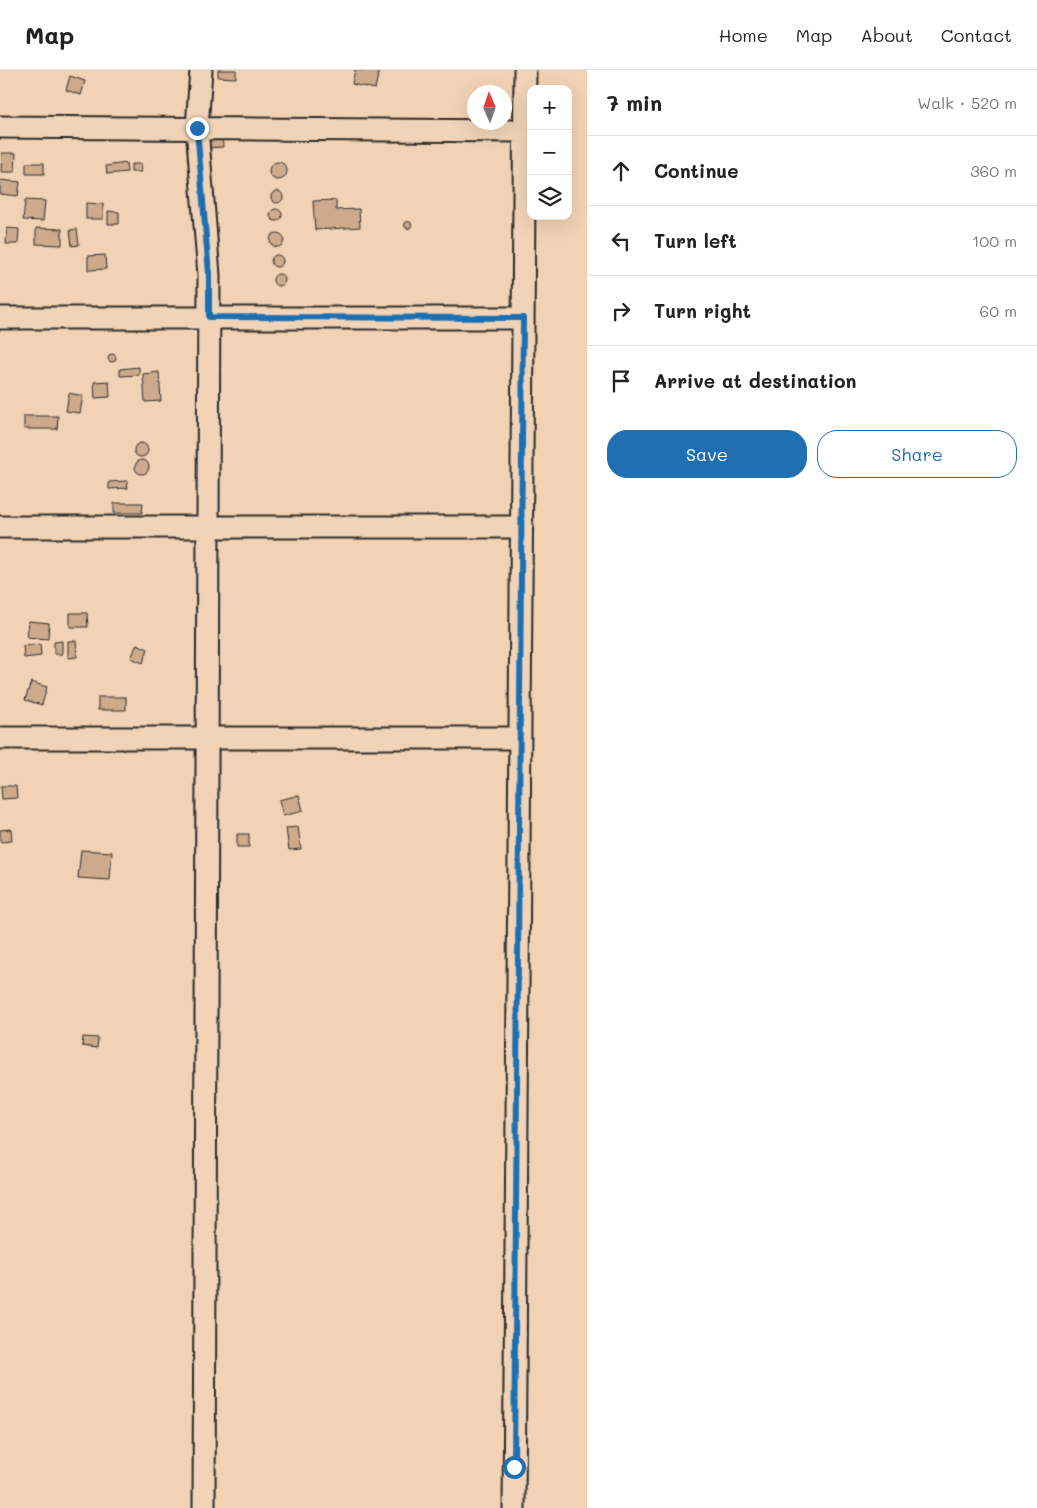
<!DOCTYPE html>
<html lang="en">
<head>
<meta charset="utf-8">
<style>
	:root { --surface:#fff; --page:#f2f2f2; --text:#222; --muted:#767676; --line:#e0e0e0; --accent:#1f6fb2 }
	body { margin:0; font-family:Mali,sans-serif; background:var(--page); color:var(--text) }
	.controls { position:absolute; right:15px; top:15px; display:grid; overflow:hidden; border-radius:10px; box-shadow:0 5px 20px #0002 }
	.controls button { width:45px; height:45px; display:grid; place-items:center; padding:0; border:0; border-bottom:1px solid var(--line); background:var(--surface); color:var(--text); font:25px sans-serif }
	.compass { position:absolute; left:467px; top:15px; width:45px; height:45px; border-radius:50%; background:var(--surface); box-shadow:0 5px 20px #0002; rotate:358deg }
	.stop { position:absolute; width:15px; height:15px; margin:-11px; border:4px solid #1f6fb2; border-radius:50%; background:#fff }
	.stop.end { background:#1f6fb2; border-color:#fff; box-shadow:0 1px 5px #0008 }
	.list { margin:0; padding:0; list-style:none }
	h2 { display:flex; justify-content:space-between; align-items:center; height:65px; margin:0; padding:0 20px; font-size:21px }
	h2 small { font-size:16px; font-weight:400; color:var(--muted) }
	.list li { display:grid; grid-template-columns:32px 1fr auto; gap:15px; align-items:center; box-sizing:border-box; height:70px; padding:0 20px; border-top:1px solid var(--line) }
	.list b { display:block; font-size:19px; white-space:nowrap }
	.list em { font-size:16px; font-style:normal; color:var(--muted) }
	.actions { display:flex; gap:10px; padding:15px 20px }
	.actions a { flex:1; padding:11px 0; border:1px solid var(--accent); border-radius:20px; text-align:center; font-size:18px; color:var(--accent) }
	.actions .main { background:var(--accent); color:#fff }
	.icon { flex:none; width:28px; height:28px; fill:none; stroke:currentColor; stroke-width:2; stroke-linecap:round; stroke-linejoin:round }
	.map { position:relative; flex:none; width:587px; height:1438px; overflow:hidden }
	header { display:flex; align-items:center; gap:30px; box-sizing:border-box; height:70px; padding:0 25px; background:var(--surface); border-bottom:1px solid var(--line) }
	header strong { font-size:24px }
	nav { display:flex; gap:28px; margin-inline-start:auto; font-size:18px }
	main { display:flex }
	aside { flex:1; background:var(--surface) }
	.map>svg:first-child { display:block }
	.building { fill:#ceaa8d; stroke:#2b2b2b }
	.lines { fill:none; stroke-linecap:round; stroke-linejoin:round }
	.minor-casing { stroke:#2b2b2b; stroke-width:25 }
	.minor { stroke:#f1d4b8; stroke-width:21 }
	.route { stroke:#1f6fb2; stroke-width:6 }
</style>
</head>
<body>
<header>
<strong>Map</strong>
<nav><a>Home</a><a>Map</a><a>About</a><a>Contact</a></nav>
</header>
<main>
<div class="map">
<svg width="587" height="1438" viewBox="0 0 587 1438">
	<rect width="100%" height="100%" fill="#f2d2b4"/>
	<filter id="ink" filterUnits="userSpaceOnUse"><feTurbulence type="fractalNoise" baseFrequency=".02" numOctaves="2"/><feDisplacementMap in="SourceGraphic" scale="10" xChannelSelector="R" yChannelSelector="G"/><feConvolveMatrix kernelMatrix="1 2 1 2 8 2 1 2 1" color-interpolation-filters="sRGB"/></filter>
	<g filter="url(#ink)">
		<path class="building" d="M218 0H236V8L218 7Z
			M355 0H379L375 19 352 14Z
			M70 6 85 11 81 25 66 20Z
			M222 58 223 77 206 78 205 59Z
			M2 83H16L15 102H1Z
			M269 101a9 9 0 1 1 18 0a9 9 0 1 1-18 0Z
			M26 93H44V104H26Z
			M126 93 127 102 107 104 106 96Z
			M131 94H141V102H131Z
			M0 110 20 112 18 126 0 124Z
			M271 127a6 6 0 1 1 12 0a6 6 0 1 1-12 0Z
			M25 130 45 131 43 151 23 150Z
			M336 130V140L359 139 360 157 315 160 313 131Z
			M86 133 103 134V149H86Z
			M270 145a6 6 0 1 1 12 0a6 6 0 1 1-12 0Z
			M108 141 119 142V154H108Z
			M404.5 155a3.5 3.5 0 1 1 7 0a3.5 3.5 0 1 1-7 0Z
			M7 158 19 159 18 174H6Z
			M36 158 62 159V175L36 174Z
			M77 159 79 175 72 176 70 160Z
			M270 170a7 7 0 1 1 14 0a7 7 0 1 1-14 0Z
			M105 185 106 199 88 200V186Z
			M271 191a6 6 0 1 1 12 0a6 6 0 1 1-12 0Z
			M273 210a6 6 0 1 1 12 0a6 6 0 1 1-12 0Z
			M108 288a4 4 0 1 1 8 0a4 4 0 1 1-8 0Z
			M139 297V305L120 306V299Z
			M159 302 161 331 145 332 143 304Z
			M109 311 110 327 95 328 94 312Z
			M69 323 83 326 80 343 66 341Z
			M24 346H58L57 359H24Z
			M134 380a7 7 0 1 1 14 0a7 7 0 1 1-14 0Z
			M135 397a7 7 0 1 1 14 0a7 7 0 1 1-14 0Z
			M127 411 128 418 109 419V412Z
			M114 433H143L142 443H114Z
			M70 543H87L88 557H70Z
			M29 551 49 553 48 569 27 567Z
			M62 571V584H54V572Z
			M68 571H76L77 587 68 588Z
			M40 574 41 586 24 588 23 576Z
			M137 574 148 579 143 593 131 588Z
			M31 612 47 617 42 635 25 630Z
			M98 627H126V640H98Z
			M1 716H16L17 728 2 729Z
			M299 725 303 741 283 746 279 730Z
			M298 757 301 779 289 780 286 758Z
			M11 759 12 771 0 772V760Z
			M237 764H249V777H237Z
			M81 780 112 782 110 810 78 808Z
			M83 967 98 968 97 978 82 976Z"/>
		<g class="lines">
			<g class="minor-casing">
				<path id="minor" d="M201 0 197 58 209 205 204 1438
					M0 57 524 61
					M0 248H523
					M0 457H522
					M0 668H520
					M514 1438 525 0"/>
			</g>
			<use href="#minor" class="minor"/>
		</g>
	</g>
	<g class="lines" filter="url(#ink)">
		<path class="route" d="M197 58 209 204V247L523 248 514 1397"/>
	</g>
</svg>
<div class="controls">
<button>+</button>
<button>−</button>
<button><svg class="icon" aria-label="layers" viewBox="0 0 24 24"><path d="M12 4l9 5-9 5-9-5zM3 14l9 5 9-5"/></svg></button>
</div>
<svg class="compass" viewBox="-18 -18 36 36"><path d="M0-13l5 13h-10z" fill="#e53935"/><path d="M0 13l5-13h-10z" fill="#767676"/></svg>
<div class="stop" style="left:514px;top:1397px"></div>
<div class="stop end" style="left:197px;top:58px"></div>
</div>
<aside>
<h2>7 min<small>Walk · 520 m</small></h2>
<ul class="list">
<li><svg class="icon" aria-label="ahead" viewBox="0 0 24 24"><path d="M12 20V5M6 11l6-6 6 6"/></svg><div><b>Continue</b></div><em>360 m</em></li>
<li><svg class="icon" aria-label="left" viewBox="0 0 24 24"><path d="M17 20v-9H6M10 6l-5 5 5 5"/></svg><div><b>Turn left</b></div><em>100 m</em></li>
<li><svg class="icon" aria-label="right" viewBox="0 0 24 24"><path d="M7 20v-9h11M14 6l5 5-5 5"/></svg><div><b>Turn right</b></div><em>60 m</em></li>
<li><svg class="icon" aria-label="arrive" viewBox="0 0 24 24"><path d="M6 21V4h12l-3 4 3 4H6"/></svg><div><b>Arrive at destination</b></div></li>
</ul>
<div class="actions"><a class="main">Save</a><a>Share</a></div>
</aside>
</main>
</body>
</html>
